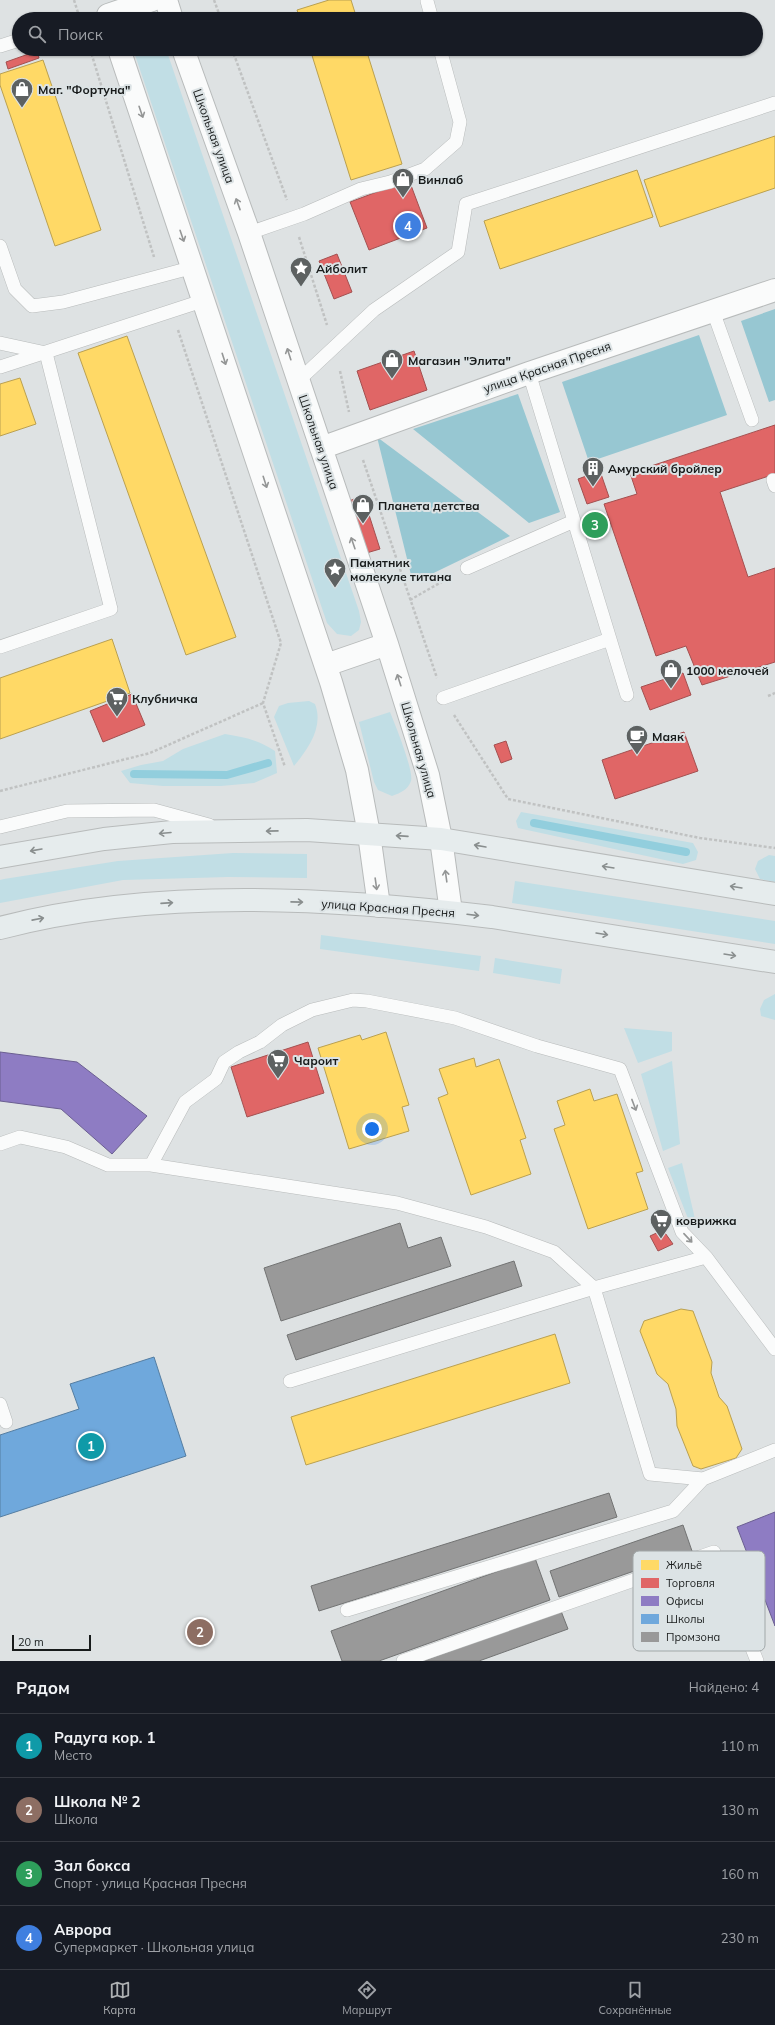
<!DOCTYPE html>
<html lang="ru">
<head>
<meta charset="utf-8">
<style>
	:root { --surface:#171b24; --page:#242831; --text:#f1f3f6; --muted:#9ea1a6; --line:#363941; --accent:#aeb1b3 }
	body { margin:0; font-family:Mulish,sans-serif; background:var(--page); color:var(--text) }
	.scale { position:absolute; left:12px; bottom:10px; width:79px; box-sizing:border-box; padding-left:4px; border:2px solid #181b1b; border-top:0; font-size:11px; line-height:14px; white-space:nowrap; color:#181b1b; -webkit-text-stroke:3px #dce3e5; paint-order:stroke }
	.you { position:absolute; left:372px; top:1129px; width:14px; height:14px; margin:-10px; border:3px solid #fff; border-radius:50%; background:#1a73e8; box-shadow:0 0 0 6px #1a73e833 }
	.badge { display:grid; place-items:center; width:26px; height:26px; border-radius:50%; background:var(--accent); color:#fff; font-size:13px; font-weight:700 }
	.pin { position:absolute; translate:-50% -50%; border:2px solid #fff; box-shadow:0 1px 4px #0006 }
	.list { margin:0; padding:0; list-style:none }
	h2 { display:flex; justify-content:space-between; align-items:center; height:52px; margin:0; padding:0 16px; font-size:17px }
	h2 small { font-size:13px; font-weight:400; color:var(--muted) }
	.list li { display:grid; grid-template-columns:26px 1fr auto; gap:12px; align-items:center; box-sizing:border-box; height:64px; padding:0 16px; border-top:1px solid var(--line) }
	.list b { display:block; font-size:15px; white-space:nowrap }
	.list p { margin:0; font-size:13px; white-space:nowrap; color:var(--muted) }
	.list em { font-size:13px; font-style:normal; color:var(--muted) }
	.icon { flex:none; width:22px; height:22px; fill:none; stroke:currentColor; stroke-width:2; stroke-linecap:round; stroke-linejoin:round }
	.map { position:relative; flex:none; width:775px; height:1661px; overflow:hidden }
	.search { position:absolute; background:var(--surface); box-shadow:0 1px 3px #0004; left:12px; right:12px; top:12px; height:44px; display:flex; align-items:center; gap:10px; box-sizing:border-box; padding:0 14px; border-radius:22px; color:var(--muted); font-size:15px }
	.sheet { height:308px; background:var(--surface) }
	nav { display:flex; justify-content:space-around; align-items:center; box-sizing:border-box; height:56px; border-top:1px solid var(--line); background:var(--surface); font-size:11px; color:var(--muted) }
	nav a { display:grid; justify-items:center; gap:2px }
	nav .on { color:var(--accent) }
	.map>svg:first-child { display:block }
	.green { fill:#c1dee5 }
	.forest { fill:#97c7d2 }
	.homes { fill:#ffd966; stroke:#baa050 }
	.shops { fill:#e06666; stroke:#a45050 }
	.offices { fill:#8e7cc3; stroke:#6b5f91 }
	.schools { fill:#6fa8dc; stroke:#557ea2 }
	.industry { fill:#999; stroke:#727373 }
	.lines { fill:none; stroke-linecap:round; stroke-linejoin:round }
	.stream { stroke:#92cedd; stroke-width:8 }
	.lane-casing { stroke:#b8bbbb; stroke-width:14 }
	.street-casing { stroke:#b8bbbb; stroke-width:24 }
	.secondary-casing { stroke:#b8bbbb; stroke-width:24 }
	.path { stroke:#c0c2c2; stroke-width:2.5; stroke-dasharray:3 2; stroke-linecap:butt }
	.lane { stroke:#fafbfb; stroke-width:13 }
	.street { stroke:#fafbfb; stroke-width:22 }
	.secondary { stroke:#e6eced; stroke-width:22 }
	.oneway { stroke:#949696 }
	.oneway2 { stroke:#898e8e }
	.labels { text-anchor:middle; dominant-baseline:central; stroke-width:4; stroke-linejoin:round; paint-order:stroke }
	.poi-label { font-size:12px; font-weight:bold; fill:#181b1b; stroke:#dce3e5; text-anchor:start }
	.street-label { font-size:12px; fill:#181b1b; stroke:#dce3e5 }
	.key { fill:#dce3e5; stroke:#a1a7a8; stroke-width:1 }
	.key-label { font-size:11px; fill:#181b1b }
</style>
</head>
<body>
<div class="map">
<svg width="775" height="1661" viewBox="0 0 775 1661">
	<rect width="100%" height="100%" fill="#dee2e3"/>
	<path class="green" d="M133 49H166L359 611 361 622 359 630 351 636 337 634 327 623Z
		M309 701 315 704C324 727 308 749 294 766L274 717 279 706 288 703Z
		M390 712C395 724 414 771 411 781 408 790 400 793 392 796L378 790 374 782 359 722Z
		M225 734C244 737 259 740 275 751L277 773 254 783 221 786H163L130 783 121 771 141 765 163 761 183 749Z
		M521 812 693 843 698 852 696 860 683 864 518 828 516 821Z
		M233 853 307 854V878L228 877 123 880 0 903V880L4 879 118 861Z
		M769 855 775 856V882L760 879 755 869 758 861Z
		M515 881 775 921V944L512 903Z
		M321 935 481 956 479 971 320 949Z
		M495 958 562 969 560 984 493 973Z
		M775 994V1020L761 1016 760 1009 764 1000Z
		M624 1028 672 1032V1051L638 1063Z
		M672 1061 680 1144 663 1151 641 1074Z
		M682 1163 695 1219 689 1221 668 1168Z"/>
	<path class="forest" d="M775 309V400L769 402 741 321Z
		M699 335 727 415 589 462 562 382Z
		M518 394 560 512 529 523 413 429Z
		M377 437 510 536 413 583Z"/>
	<path class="homes" d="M329 0H351L357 19H300L297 10Z
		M310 49H366L402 164 351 180Z
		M43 60 101 230 55 246 0 85V74Z
		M775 136V188L660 227 644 180Z
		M637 170 653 217 500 269 484 221Z
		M127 336 236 637 186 655 78 353Z
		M20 378 36 424 0 436V384Z
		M112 639 130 693 0 739V678Z
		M386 1032 409 1105 402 1107 409 1131 349 1149 318 1048 360 1035 362 1040Z
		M474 1058 476 1067 499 1059 526 1138 520 1140 531 1174 471 1195 438 1098 448 1094 439 1069Z
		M590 1089 594 1101 617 1094 643 1171 636 1173 648 1209 588 1229 554 1129 565 1125 557 1101Z
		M681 1309 693 1311 712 1362 711 1373 719 1397 727 1406 742 1449 736 1458 701 1469 693 1466 677 1426 676 1409 668 1384 657 1374 640 1331 644 1321Z
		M555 1334 570 1383 306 1465 291 1417Z"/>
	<path class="shops" d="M37 51 39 58 8 69 6 62Z
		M409 180 427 228 369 250 350 202Z
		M337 254 352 292 334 299 319 261Z
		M414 351 427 390 370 410 357 371Z
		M775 425V474L720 492 748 577 775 568V662L702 685 686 646 656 656 604 504 637 494 630 473Z
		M600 471 609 497 587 504 578 479Z
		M363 496 380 549 363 554 346 502Z
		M683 673 691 695 650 710 641 687Z
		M132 694 145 725 103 742 90 711Z
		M684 732 698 771 615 799 602 760Z
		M506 741 512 759 501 763 494 745Z
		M308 1042 324 1093 247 1117 231 1067Z
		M663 1230 673 1244 658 1251 650 1236Z"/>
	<path class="offices" d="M0 1052 77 1062 147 1116 112 1154 61 1109 0 1101Z
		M775 1512V1626L737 1527Z"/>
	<path class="schools" d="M154 1357 186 1456 0 1517V1435L79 1409 70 1384Z"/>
	<path class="industry" d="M400 1223 408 1248 441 1237 451 1266 281 1321 264 1268Z
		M514 1261 522 1286 296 1360 287 1335Z
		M609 1493 617 1517 319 1611 311 1586Z
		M683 1525 692 1551 559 1597 550 1571Z
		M535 1558 550 1600 379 1661H342L331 1631Z
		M561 1611 568 1629 479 1661H423Z"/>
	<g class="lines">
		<path class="stream" d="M134 774 227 775 268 763
			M534 823 686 852"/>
		<g class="lane-casing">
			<path id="lane" d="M427 1 432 19
				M0 46 19 40
				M249 233 304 214 361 189 390 182 425 169 456 142 460 122 440 49
				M0 246 15 289 32 306 63 302 194 267
				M713 311 752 420
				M0 343 46 353 111 609 0 647
				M0 367 205 300
				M529 373 627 695
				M298 381 374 310 458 252 466 204 775 103
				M773 480 775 486
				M467 568 574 521
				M443 698 610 639
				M0 827 67 811 154 810 209 825
				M0 1144 20 1137 66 1147 108 1165H151L397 1203 486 1227 554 1252 594 1288 706 1257 775 1349
				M151 1165 185 1102 216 1079 224 1062 239 1052 260 1042 282 1025 312 1010 353 1000 367 1001 455 1018 537 1046 620 1069 682 1232 706 1257
				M290 1381 594 1288 650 1474 703 1479 775 1450
				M0 1404 6 1422
				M347 1610 673 1511 703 1479
				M403 1661 714 1552 757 1661"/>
		</g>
		<g class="street-casing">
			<path id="street" d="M166 0 172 19
				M108 15 152 0
				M119 49 331 682 357 770 369 834 379 906
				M183 49 249 233 387 644 428 775 441 839 451 912
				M321 448 529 373 775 290
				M326 665 387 644"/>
		</g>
		<g class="secondary-casing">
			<path id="secondary" d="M0 857 104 839 172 832 307 830 441 839 775 894
				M0 928C156 887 334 898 492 917L775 962"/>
		</g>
		<path class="path" d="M74 0 80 19
			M214 0 221 19
			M90 49 154 257
			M232 49 287 200
			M299 237 327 325
			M178 330 281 643 263 703 285 767
			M340 371 349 412
			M363 460 437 678
			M410 600 450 577
			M768 696 775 693
			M454 715 508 799 700 838 775 848
			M0 791 150 753 263 703"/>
		<use href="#lane" class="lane"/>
		<use href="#street" class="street"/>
		<use href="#secondary" class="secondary"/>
	</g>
	<defs><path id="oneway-shaft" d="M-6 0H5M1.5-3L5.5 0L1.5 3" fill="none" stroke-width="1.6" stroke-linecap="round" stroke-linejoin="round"/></defs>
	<g class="oneway">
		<use href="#oneway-shaft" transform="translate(141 112) rotate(71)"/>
		<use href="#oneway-shaft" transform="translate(238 204) rotate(-110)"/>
		<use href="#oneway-shaft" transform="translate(182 236) rotate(71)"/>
		<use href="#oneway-shaft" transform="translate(289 354) rotate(-108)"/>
		<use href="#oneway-shaft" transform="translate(224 359) rotate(72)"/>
		<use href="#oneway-shaft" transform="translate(265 482) rotate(72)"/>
		<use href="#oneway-shaft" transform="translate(353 543) rotate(-109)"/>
		<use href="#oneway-shaft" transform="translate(399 680) rotate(-108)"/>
		<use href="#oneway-shaft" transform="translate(446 876) rotate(-98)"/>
		<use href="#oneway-shaft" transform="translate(376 884) rotate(82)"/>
		<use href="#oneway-shaft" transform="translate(634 1105) rotate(69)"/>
		<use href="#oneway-shaft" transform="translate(688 1238) rotate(47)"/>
	</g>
	<g class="oneway2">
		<use href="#oneway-shaft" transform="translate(272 831) rotate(179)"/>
		<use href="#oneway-shaft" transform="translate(165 833) rotate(175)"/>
		<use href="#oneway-shaft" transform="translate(402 836) rotate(-176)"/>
		<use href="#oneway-shaft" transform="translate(480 846) rotate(-170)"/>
		<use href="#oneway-shaft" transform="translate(36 850) rotate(170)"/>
		<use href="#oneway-shaft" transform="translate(608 867) rotate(-171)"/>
		<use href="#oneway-shaft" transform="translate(736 887) rotate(-171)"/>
		<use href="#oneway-shaft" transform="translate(297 902) rotate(1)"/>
		<use href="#oneway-shaft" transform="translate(167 903) rotate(-4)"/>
		<use href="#oneway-shaft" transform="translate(473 915) rotate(7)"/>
		<use href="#oneway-shaft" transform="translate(38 919) rotate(-11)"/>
		<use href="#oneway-shaft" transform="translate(602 934) rotate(9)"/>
		<use href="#oneway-shaft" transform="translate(730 955) rotate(9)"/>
	</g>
	<defs>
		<g id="shop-pin" transform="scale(1.15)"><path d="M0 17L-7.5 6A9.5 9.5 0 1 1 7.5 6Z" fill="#5d6161" stroke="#dce3e5"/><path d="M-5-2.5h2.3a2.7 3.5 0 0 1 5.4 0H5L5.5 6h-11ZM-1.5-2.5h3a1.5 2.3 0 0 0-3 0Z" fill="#fff"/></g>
		<g id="sight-pin" transform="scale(1.15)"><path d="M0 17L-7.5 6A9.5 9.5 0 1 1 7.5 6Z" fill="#5d6161" stroke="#dce3e5"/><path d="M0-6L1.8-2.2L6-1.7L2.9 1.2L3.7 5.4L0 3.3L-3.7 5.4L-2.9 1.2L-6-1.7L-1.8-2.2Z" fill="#fff"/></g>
		<g id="building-pin" transform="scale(1.15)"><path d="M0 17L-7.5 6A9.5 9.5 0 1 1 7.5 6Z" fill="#5d6161" stroke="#dce3e5"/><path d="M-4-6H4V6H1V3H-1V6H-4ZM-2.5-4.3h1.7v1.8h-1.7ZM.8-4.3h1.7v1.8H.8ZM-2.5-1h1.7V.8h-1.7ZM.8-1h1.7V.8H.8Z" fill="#fff"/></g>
		<g id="supermarket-pin" transform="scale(1.15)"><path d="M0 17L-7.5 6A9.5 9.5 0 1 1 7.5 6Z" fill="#5d6161" stroke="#dce3e5"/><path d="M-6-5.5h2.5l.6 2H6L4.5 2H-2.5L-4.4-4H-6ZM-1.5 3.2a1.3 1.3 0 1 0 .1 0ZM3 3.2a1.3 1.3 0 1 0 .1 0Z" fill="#fff"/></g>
		<g id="cafe-pin" transform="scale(1.15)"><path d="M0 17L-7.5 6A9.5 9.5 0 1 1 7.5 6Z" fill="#5d6161" stroke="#dce3e5"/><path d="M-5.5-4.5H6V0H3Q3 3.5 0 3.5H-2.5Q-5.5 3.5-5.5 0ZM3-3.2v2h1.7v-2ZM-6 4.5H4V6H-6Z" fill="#fff"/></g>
	</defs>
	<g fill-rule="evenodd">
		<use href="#shop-pin" x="22" y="89"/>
		<use href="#shop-pin" x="403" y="179"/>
		<use href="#sight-pin" x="301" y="268"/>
		<use href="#shop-pin" x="392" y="360"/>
		<use href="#building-pin" x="593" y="468"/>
		<use href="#shop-pin" x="363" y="505"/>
		<use href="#sight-pin" x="335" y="569"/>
		<use href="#shop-pin" x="671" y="670"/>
		<use href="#supermarket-pin" x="117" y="698"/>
		<use href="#cafe-pin" x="637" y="736"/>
		<use href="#supermarket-pin" x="278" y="1060"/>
		<use href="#supermarket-pin" x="661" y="1220"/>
	</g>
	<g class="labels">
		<g class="poi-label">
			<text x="38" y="89">Маг. "Фортуна"</text>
			<text x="418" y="179">Винлаб</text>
			<text x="316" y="268">Айболит</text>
			<text x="408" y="360">Магазин "Элита"</text>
			<text x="608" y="468">Амурский бройлер</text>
			<text x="378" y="505">Планета детства</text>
			<text x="350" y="562">Памятник<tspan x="350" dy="14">молекуле титана</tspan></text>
			<text x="686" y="670">1000 мелочей</text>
			<text x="132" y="698">Клубничка</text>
			<text x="652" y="736">Маяк</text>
			<text x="294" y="1060">Чароит</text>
			<text x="676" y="1220">коврижка</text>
		</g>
		<g class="street-label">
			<text transform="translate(214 136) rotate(70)">Школьная улица</text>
			<text transform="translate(547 367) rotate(-19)">улица Красная Пресня</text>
			<text transform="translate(319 442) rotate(71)">Школьная улица</text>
			<text transform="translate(419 750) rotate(74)">Школьная улица</text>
			<text transform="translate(388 908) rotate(4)">улица Красная Пресня</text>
		</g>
	</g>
	<rect x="633" y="1551" width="132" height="100" rx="6" class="key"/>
	<rect x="641" y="1560" width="18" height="10" fill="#ffd966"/>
	<rect x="641" y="1578" width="18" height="10" fill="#e06666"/>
	<rect x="641" y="1596" width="18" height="10" fill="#8e7cc3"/>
	<rect x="641" y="1614" width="18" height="10" fill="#6fa8dc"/>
	<rect x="641" y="1632" width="18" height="10" fill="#999"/>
	<g class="key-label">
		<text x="666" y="1569">Жильё</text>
		<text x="666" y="1587">Торговля</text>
		<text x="666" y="1605">Офисы</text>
		<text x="666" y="1623">Школы</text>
		<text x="666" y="1641">Промзона</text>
	</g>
</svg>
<div class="scale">20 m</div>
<div class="you"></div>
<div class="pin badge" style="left:91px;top:1446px;background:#0f9aa8">1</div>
<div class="pin badge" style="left:200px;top:1632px;background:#8d6e63">2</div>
<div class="pin badge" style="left:595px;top:525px;background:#2e9e5b">3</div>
<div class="pin badge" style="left:408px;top:226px;background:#3f7fe0">4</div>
<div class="search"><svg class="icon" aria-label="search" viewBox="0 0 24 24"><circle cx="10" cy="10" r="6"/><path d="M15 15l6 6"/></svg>Поиск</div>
</div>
<section class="sheet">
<h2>Рядом<small>Найдено: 4</small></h2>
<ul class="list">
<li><span class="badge" style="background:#0f9aa8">1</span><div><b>Радуга кор. 1</b><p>Место</p></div><em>110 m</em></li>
<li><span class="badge" style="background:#8d6e63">2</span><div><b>Школа № 2</b><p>Школа</p></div><em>130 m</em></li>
<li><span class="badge" style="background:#2e9e5b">3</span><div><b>Зал бокса</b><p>Спорт · улица Красная Пресня</p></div><em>160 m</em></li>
<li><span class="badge" style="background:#3f7fe0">4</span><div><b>Аврора</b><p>Супермаркет · Школьная улица</p></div><em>230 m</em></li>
</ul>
</section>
<nav>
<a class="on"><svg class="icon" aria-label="map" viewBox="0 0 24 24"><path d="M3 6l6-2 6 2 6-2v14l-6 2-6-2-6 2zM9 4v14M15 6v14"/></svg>Карта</a>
<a><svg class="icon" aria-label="directions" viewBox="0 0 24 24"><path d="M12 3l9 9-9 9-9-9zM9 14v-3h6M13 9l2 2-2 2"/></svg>Маршрут</a>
<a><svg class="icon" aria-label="saved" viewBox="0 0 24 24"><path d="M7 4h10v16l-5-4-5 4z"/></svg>Сохранённые</a>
</nav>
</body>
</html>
